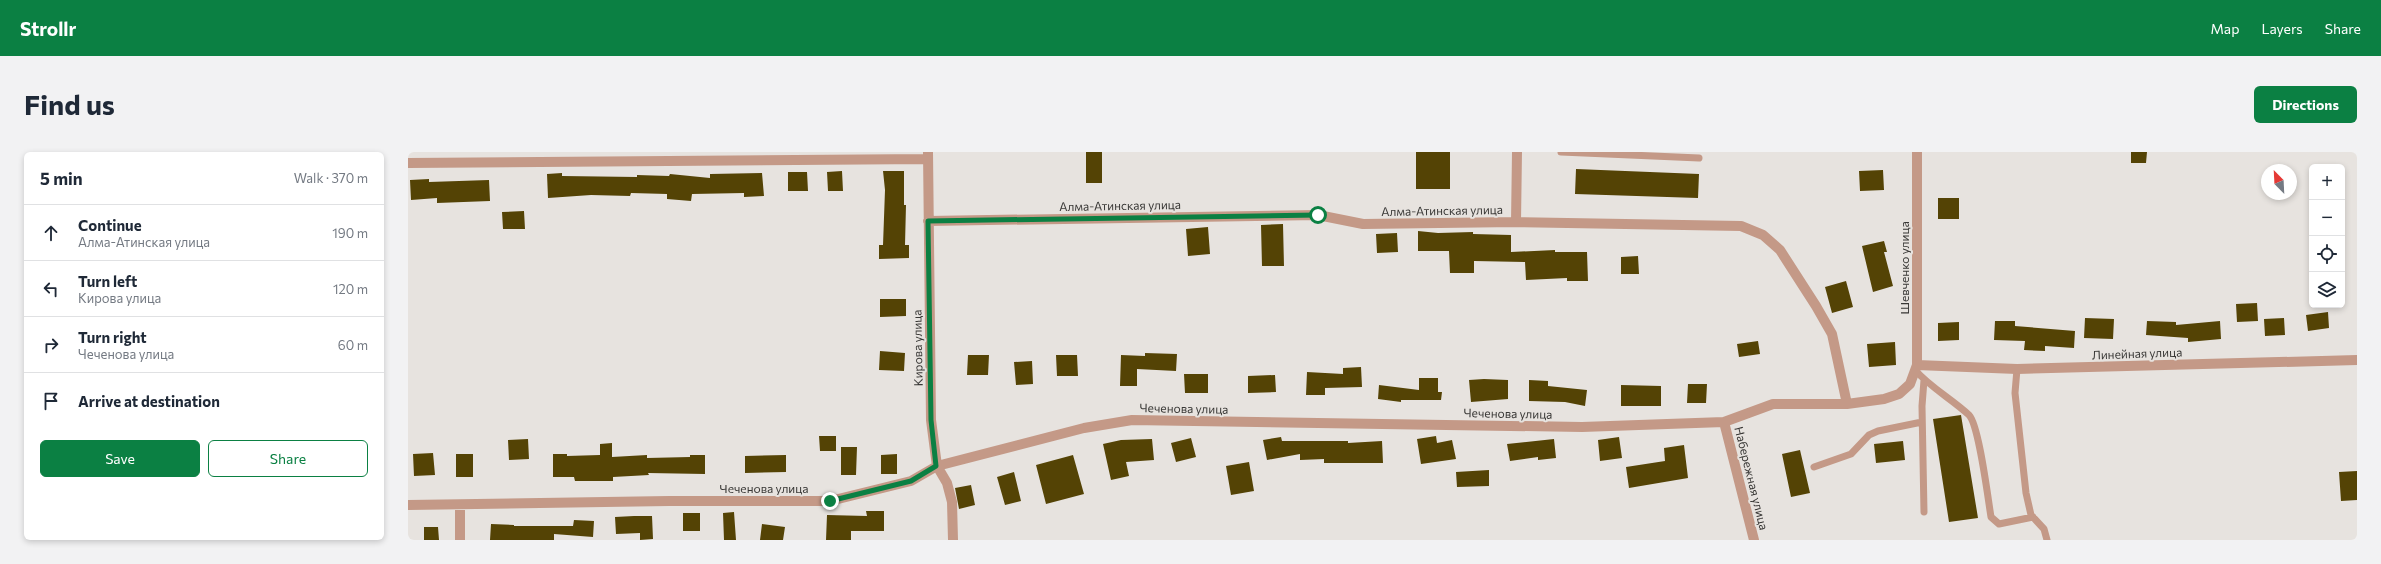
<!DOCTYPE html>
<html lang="en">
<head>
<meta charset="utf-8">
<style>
	:root { --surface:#fff; --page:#f2f2f3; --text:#1f2937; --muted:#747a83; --line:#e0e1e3; --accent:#0b8043 }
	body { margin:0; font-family:Commissioner,sans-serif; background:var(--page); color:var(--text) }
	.controls { position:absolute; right:12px; top:12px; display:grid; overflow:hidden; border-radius:6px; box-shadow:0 2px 6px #0003 }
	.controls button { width:36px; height:36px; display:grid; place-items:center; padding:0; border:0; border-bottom:1px solid var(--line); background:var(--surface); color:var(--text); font:20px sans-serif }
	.compass { position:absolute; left:1853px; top:12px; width:36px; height:36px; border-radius:50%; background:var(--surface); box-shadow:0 2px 6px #0003; rotate:336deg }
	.stop { position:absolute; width:12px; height:12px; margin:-9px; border:3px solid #0b8043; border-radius:50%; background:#fff }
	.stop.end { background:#0b8043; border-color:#fff; box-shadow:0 1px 4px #0008 }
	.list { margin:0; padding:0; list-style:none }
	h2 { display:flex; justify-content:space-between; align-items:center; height:52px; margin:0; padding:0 16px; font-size:17px }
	h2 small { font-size:13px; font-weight:400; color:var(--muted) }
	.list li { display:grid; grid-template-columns:26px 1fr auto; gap:12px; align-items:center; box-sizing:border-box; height:56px; padding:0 16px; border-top:1px solid var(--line) }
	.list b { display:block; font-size:15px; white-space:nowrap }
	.list p { margin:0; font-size:13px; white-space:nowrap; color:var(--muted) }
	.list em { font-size:13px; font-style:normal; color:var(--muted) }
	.actions { display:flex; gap:8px; padding:12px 16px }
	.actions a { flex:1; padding:9px 0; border:1px solid var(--accent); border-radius:6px; text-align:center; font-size:14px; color:var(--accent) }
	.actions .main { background:var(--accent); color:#fff }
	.icon { flex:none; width:22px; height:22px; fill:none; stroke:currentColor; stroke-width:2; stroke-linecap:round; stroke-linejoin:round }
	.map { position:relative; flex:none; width:1949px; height:388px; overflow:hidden; border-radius:6px }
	header { display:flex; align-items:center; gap:24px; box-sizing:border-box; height:56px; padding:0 20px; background:var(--accent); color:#fff }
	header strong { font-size:19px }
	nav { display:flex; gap:22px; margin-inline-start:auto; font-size:14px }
	.intro { display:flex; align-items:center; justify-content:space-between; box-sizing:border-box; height:96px; padding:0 24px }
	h1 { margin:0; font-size:28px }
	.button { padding:10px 18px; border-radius:6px; background:var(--accent); color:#fff; font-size:14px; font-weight:700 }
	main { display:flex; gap:24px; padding:0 24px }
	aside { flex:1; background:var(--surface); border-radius:6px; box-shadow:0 2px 6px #0003 }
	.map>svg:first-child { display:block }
	.building { fill:#544305 }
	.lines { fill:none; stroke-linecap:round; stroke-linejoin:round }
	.lane { stroke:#c49987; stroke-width:7 }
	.street { stroke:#c49987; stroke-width:10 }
	.route { stroke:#0b8043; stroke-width:5 }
	.labels { text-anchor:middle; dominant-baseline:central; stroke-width:4; stroke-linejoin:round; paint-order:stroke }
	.street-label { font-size:12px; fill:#383735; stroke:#e7e3df }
</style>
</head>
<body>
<header>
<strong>Strollr</strong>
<nav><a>Map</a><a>Layers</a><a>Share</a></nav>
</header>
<div class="intro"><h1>Find us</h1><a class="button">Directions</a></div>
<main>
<aside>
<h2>5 min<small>Walk · 370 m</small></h2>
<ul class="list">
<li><svg class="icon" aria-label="ahead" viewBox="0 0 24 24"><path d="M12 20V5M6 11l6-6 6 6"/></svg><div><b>Continue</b><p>Алма-Атинская улица</p></div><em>190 m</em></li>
<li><svg class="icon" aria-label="left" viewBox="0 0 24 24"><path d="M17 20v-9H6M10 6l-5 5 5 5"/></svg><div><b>Turn left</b><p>Кирова улица</p></div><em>120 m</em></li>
<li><svg class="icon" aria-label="right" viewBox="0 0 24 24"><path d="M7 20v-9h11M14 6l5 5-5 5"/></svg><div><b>Turn right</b><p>Чеченова улица</p></div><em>60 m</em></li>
<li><svg class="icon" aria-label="arrive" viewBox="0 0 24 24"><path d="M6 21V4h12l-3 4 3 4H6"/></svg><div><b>Arrive at destination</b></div></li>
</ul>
<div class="actions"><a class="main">Save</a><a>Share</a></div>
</aside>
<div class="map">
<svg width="1949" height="388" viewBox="0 0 1949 388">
	<rect width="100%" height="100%" fill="#e7e3df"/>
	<path class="building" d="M678 0H694V31H678Z
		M1008 0H1042V37H1008Z
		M1723 0H1739L1738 11H1723Z
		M1168 17 1291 22 1290 46 1167 42Z
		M1475 18 1476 38 1452 39 1451 19Z
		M434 19 435 39H420L419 20Z
		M475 19H496V53H498L497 93H501V106L471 107V93H475L477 38Z
		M380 20H399L400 39H380Z
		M154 21V24L229 25V23L261 24 262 22 302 26V22L354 21 356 44 336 45V41L284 42 283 49 259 47V42L223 41 222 44 183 43 140 46 139 22Z
		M21 27V30L81 28 82 49 29 51V46L3 48 2 28Z
		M1530 46H1551V67H1530Z
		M116 59 117 77H95L94 60Z
		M875 72 876 114H854L853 73Z
		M800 75 802 102 780 104 778 77Z
		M1010 79 1030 81 1065 80V82L1103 83V100L1147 98V100H1179L1180 129H1159V126L1118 128 1117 110 1066 109V121H1042L1041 99H1010Z
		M989 81 990 100 969 101 968 82Z
		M1476 89 1479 100H1476L1485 134 1465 140 1454 94Z
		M1230 104 1231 122H1213V105Z
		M1438 129 1445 155 1424 161 1417 135Z
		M472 147H498V164L472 165Z
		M1849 151 1850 169 1829 170 1828 152Z
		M1920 160 1921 176 1900 179 1898 163Z
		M1677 166 1706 167 1705 187 1676 186Z
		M1876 166 1877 183 1857 184 1856 167Z
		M1587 169H1607V174L1667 179 1666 196 1637 194V199L1616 198 1617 189 1586 188Z
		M1739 169 1768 170V173L1812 169 1813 187 1780 190V186L1738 183Z
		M1551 170V188L1530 189V171Z
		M1350 189 1352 202 1331 205 1329 192Z
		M1487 190 1488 213 1461 215 1459 192Z
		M472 199 497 201 496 219 471 218Z
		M737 201 769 202 768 219 729 217V234H712L713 203 737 204Z
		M560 203H581L580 223H559Z
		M648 203H669L670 224H649Z
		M624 209 625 232 608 233 606 210Z
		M953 215 954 235 917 236V243H898L899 220 935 222V216Z
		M776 222H800V241H777Z
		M867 223 868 240 840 241V224Z
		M1011 226H1030V240H1034L1033 248H993V250L970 247 971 233 1011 238Z
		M1076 227 1100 228V247L1063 250 1061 228Z
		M1121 228 1140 229V234L1179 238 1177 254 1157 250 1121 249Z
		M1280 232H1299L1298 251H1279Z
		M1213 233 1253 234V254H1213Z
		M1553 263 1570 366 1541 370 1525 267Z
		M411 284H428V299H412Z
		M1028 284 1029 291 1044 288 1048 307 1013 312 1009 287Z
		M873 285 874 289H940V291L974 289 975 311H916V307L892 308V302L859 308 855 288Z
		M1211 285 1214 306 1192 309 1190 288Z
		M783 286 788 305 768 310 763 291Z
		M120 287 121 307 101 308 100 288Z
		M744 287 746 308 718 310 721 324 703 328 695 292 713 288Z
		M1146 287 1148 306 1130 308V305L1102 309 1099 292Z
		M1495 289 1497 308 1468 311 1466 292Z
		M204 291V305L239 303V306L282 305V303H297V322L240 321 241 323 205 325V329H167L166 325H145V302H159V304L192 303V292Z
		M1276 293 1280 326 1221 336 1218 315 1257 309 1256 296Z
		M433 295H449L448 323H433Z
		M1392 298 1402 341 1383 345 1374 302Z
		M25 301 27 323 6 324 5 302Z
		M48 302H65V325H48Z
		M489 302V322H473V303Z
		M378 303V320L337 321V304Z
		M665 303 676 342 638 352 628 313Z
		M841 310 846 339 823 343 818 314Z
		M1081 318V334L1049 335 1048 320Z
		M1949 319V348L1933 349 1931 320Z
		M606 320 613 349 597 353 589 325Z
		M563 333 567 353 551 357 547 336Z
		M458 359H476V379H443V388H418L419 363 459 364Z
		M326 360 328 388H316L315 361Z
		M275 361H292V379H275Z
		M226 364H244L245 387 232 388V381L208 382 207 365Z
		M166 368 186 369 185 385 146 382V388H82L83 372 106 373V374H165Z
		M354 372 377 375 375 388H352Z
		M16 375H30L31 388H16Z"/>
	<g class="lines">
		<path class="lane" d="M1153 0 1291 6
			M1609 217 1607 241 1618 341 1623 363 1636 377 1639 388
			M1507 218C1523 236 1544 247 1561 263 1571 273 1580 347 1583 365L1591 372 1625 365
			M1516 228 1514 254 1516 360
			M1406 315 1443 302 1461 283 1470 279 1514 270"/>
		<path class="street" d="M520 0 523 268 529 314 539 331 544 350 545 388
			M0 11 520 7
			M520 69 910 63 955 72 1108 70 1333 74 1355 83 1372 98 1408 154 1424 182 1439 252
			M1108 70 1109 0
			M1509 213 1609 217 1949 208
			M1316 270 1346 388
			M0 353 261 349H422L503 329 529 314 676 276 724 268 1174 275 1316 270 1365 252H1439L1476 247 1491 242 1502 232 1509 213V0
			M52 353V388"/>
	</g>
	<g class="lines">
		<path class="route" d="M422 349 503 329 528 314 523 268 520 69 910 63"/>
	</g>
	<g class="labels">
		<g class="street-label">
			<text transform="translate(712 53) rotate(-1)">Алма-Атинская улица</text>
			<text transform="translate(1034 58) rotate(-1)">Алма-Атинская улица</text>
			<text transform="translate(1496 116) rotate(-90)">Шевченко улица</text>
			<text transform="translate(509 196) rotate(-91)">Кирова улица</text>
			<text transform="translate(1729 201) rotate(-2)">Линейная улица</text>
			<text transform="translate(776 256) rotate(1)">Чеченова улица</text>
			<text transform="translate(1100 261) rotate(1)">Чеченова улица</text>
			<text transform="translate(1344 326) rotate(76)">Набережная улица</text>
			<text x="356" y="336">Чеченова улица</text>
		</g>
	</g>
</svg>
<div class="controls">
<button>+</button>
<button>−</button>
<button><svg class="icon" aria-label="locate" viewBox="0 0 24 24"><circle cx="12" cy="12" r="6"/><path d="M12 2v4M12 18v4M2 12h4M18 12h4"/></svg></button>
<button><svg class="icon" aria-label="layers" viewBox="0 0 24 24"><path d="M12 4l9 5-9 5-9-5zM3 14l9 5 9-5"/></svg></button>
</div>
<svg class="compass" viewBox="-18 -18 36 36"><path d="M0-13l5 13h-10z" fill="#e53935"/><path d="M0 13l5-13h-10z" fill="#747a83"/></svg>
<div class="stop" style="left:910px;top:63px"></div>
<div class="stop end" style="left:422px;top:349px"></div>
</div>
</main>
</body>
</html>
